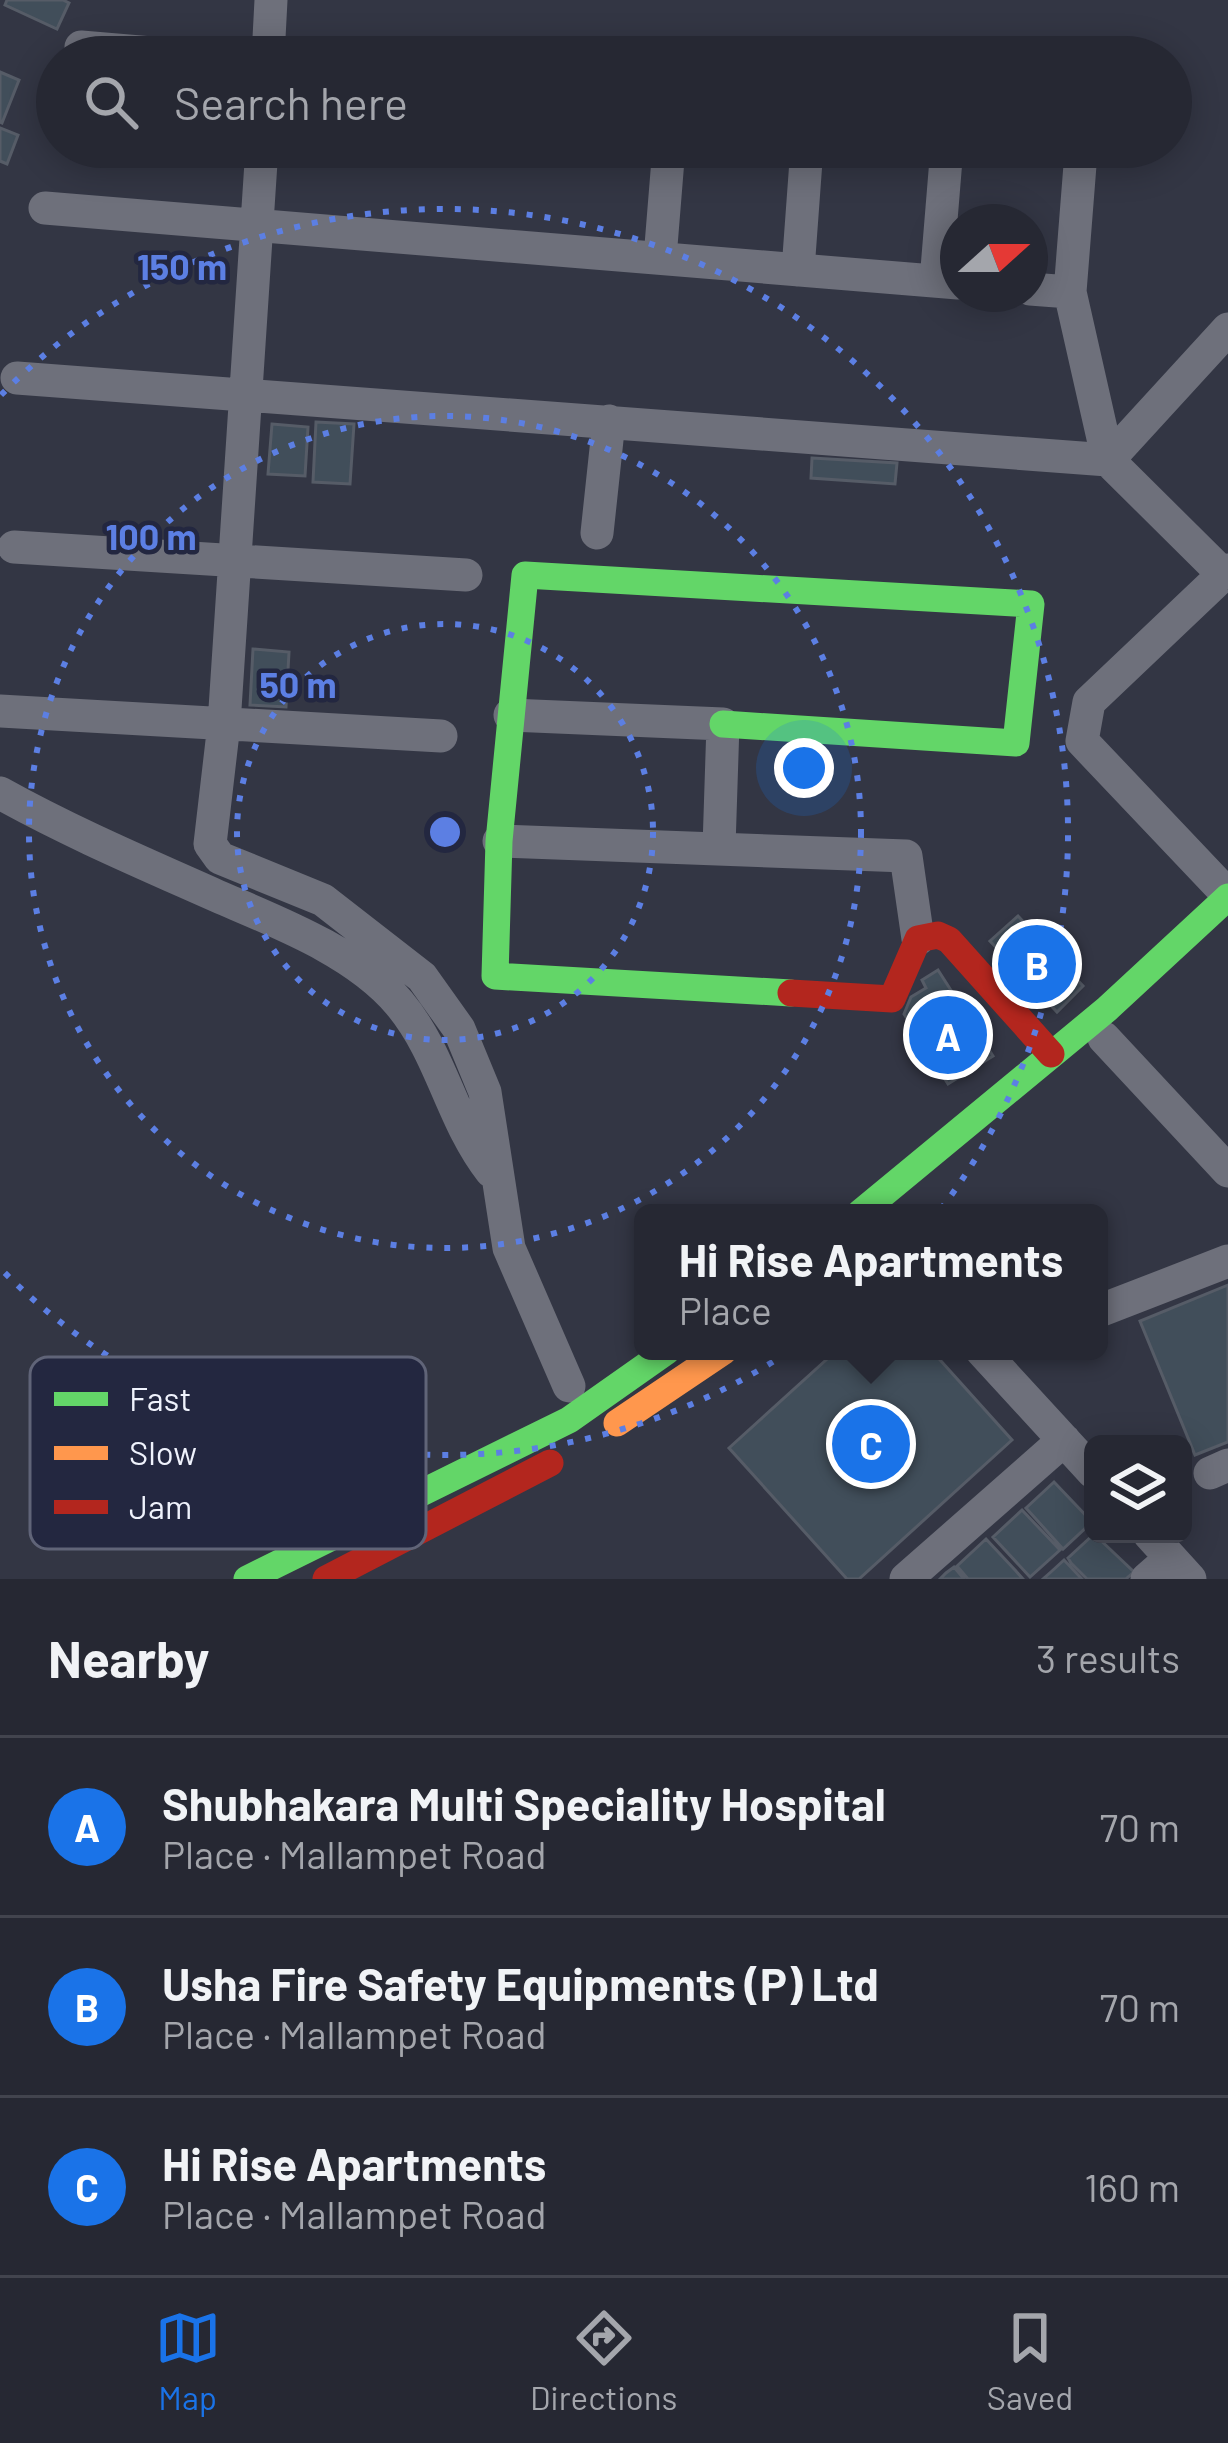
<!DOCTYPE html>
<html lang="en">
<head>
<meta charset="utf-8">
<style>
	:root { --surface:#262833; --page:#32343f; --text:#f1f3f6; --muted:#a4a6ac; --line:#42444e; --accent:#1a73e8 }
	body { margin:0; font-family:Barlow,sans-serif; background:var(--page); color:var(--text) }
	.controls { position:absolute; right:36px; bottom:36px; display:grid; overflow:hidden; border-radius:18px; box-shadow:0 6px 30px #0003 }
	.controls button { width:108px; height:108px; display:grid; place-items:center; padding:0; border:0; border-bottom:3px solid var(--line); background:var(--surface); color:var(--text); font:60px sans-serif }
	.compass { position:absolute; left:940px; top:204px; width:108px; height:108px; border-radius:50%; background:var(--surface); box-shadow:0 6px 30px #0003; rotate:69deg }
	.you { position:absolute; left:804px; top:768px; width:42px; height:42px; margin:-30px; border:9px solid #fff; border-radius:50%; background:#1a73e8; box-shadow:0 0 0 18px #1a73e833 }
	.badge { display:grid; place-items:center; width:78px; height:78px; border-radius:50%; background:var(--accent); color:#fff; font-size:39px; font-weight:700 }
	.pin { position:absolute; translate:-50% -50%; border:6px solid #fff; box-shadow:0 3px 12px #0006 }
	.popup { position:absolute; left:634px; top:1204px; width:474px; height:156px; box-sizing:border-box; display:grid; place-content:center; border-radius:18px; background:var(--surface); filter:drop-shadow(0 3px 9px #0005); font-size:39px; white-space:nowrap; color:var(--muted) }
	.popup b { font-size:45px; color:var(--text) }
	.popup::after { content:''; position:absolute; left:50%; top:100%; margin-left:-24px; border:24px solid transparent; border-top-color:var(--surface) }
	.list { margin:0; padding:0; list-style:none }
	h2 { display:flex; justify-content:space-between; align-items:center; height:156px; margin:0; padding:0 48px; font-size:51px }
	h2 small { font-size:39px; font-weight:400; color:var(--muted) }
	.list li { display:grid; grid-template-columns:78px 1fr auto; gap:36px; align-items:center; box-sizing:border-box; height:180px; padding:0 48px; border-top:3px solid var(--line) }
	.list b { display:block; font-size:45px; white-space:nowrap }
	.list p { margin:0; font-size:39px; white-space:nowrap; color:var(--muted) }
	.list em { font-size:39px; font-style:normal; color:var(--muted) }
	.icon { flex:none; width:66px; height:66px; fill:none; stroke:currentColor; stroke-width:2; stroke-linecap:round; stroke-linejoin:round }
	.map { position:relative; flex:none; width:1228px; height:1579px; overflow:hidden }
	.search { position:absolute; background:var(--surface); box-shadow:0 6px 30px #0003; left:36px; right:36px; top:36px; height:132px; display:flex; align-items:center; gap:30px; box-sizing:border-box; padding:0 42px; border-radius:66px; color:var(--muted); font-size:45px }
	.sheet { height:696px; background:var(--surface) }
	nav { display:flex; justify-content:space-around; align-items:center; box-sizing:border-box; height:168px; border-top:3px solid var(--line); background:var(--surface); font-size:33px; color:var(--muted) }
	nav a { display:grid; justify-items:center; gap:6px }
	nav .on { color:var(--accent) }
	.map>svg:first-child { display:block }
	.building { fill:#414e5a; stroke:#565c67; stroke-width:3 }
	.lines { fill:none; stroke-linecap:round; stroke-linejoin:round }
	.street { stroke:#6e707b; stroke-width:33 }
	.fast { stroke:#63d668; stroke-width:27 }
	.slow { stroke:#ff974d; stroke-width:27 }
	.jam { stroke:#b3261e; stroke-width:27 }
	.ring { fill:none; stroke:#5c7fe3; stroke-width:6; stroke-dasharray:6 12 }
	.key { fill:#232740; stroke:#606478; stroke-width:3 }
	.key-label { font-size:33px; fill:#eff2fc }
	.centre { fill:#5c7fe3; stroke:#232740; stroke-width:6 }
	.ring-label { font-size:36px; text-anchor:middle; font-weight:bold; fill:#5c7fe3; stroke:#232740; stroke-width:9; stroke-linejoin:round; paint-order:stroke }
</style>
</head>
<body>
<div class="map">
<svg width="1228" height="1579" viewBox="0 0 1228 1579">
	<rect width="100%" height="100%" fill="#333644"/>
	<path class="building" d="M7 0H63L69 3 57 29 5 5Z
		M0 72 19 80 2 123 0 122Z
		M0 128 18 135 7 164 0 161Z
		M316 422 354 424 350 484 313 482Z
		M272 424 308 427 305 476 268 474Z
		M812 458 897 463 895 484 811 478Z
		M253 649 289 652 286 707 250 705Z
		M1018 916 1083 986 1057 1012 990 941Z
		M938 970 993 1056 948 1084 904 1014 911 997 926 988 922 980Z
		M1228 1285V1442L1195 1455 1140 1321Z
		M836 1351H932L1012 1440 859 1579H847L729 1448Z
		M1054 1482 1092 1522 1063 1549 1026 1508Z
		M1022 1510 1060 1550 1030 1577 993 1537Z
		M1094 1534 1134 1572 1126 1579H1087L1071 1563 1068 1558Z
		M986 1539 1015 1570 1023 1579H968L957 1566Z
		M1064 1560 1082 1579H1043L1052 1571Z
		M954 1567 964 1579H940L946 1573Z"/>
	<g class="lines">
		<path class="street" d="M81 47 199 57
			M268 57 271 0
			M262 147 224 724 210 844 220 858 323 900 422 977 459 1029 485 1092 509 1248 569 1386
			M45 208 958 283
			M660 258 669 147
			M798 270 807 147
			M936 281 947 147
			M1030 289 1070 292 1080 165
			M1070 292 1108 460 1223 574
			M17 378 1108 460 1228 329
			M597 533 609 421
			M14 547 466 575
			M1228 570 1089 702 1082 741 1228 895
			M0 711 441 736
			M510 715 723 724 719 847
			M0 793C70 832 143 863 217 896 277 922 355 951 399 1003 442 1054 451 1120 491 1171
			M499 841 906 856 918 939
			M1104 1038 1228 1171
			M1099 1311 1228 1261
			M982 1351 1093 1472
			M1210 1473 1228 1465
			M1149 1534 1190 1579
			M906 1579 1064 1440
			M1147 1579 1171 1558"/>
		<path class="fast" d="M723 724 1016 743 1031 604 525 575 499 841 495 976 791 993
			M860 1213 1107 1009 1228 897
			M247 1579 569 1420 667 1351"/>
		<path class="slow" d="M617 1423 724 1351"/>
		<path class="jam" d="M791 993 892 999 918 939 938 935 949 940 1051 1054
			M326 1579 550 1463"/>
	</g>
	<g class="ring">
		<circle cx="445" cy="832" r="208"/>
		<circle cx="445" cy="832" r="416"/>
		<path d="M1 395A623 623 0 1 1 1 1269"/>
	</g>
	<rect x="30" y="1357" width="396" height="192" rx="18" class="key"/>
	<rect x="54" y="1392" width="54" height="14" fill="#63d668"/>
	<rect x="54" y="1446" width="54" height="14" fill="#ff974d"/>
	<rect x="54" y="1500" width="54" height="14" fill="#b3261e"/>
	<g class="key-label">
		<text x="129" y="1411">Fast</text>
		<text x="129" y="1465">Slow</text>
		<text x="129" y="1519">Jam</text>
	</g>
	<circle cx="445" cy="832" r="18" class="centre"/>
	<g class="ring-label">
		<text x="182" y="280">150 m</text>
		<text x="151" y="550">100 m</text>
		<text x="298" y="698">50 m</text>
	</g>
</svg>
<div class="controls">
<button><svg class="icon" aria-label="layers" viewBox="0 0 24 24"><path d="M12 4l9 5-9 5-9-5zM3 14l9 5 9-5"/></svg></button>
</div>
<svg class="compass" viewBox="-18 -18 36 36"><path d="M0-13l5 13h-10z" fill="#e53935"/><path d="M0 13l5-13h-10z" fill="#a4a6ac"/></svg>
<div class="you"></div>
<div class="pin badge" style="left:948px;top:1035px">A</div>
<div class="pin badge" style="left:1037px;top:964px">B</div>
<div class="pin badge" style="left:871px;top:1444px">C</div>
<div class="popup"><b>Hi Rise Apartments</b>Place</div>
<div class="search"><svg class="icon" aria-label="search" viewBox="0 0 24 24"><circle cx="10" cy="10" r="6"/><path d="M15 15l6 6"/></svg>Search here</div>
</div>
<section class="sheet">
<h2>Nearby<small>3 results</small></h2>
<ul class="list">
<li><span class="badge">A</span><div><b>Shubhakara Multi Speciality Hospital</b><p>Place · Mallampet Road</p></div><em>70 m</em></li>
<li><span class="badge">B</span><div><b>Usha Fire Safety Equipments (P) Ltd</b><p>Place · Mallampet Road</p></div><em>70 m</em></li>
<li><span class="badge">C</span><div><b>Hi Rise Apartments</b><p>Place · Mallampet Road</p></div><em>160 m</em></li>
</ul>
</section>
<nav>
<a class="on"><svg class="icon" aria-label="map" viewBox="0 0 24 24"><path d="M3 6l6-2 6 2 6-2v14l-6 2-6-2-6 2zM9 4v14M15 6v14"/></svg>Map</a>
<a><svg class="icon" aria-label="directions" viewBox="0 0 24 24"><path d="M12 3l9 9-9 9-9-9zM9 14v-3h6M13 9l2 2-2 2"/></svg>Directions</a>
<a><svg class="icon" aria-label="saved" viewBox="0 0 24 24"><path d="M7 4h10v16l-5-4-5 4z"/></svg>Saved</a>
</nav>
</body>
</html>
